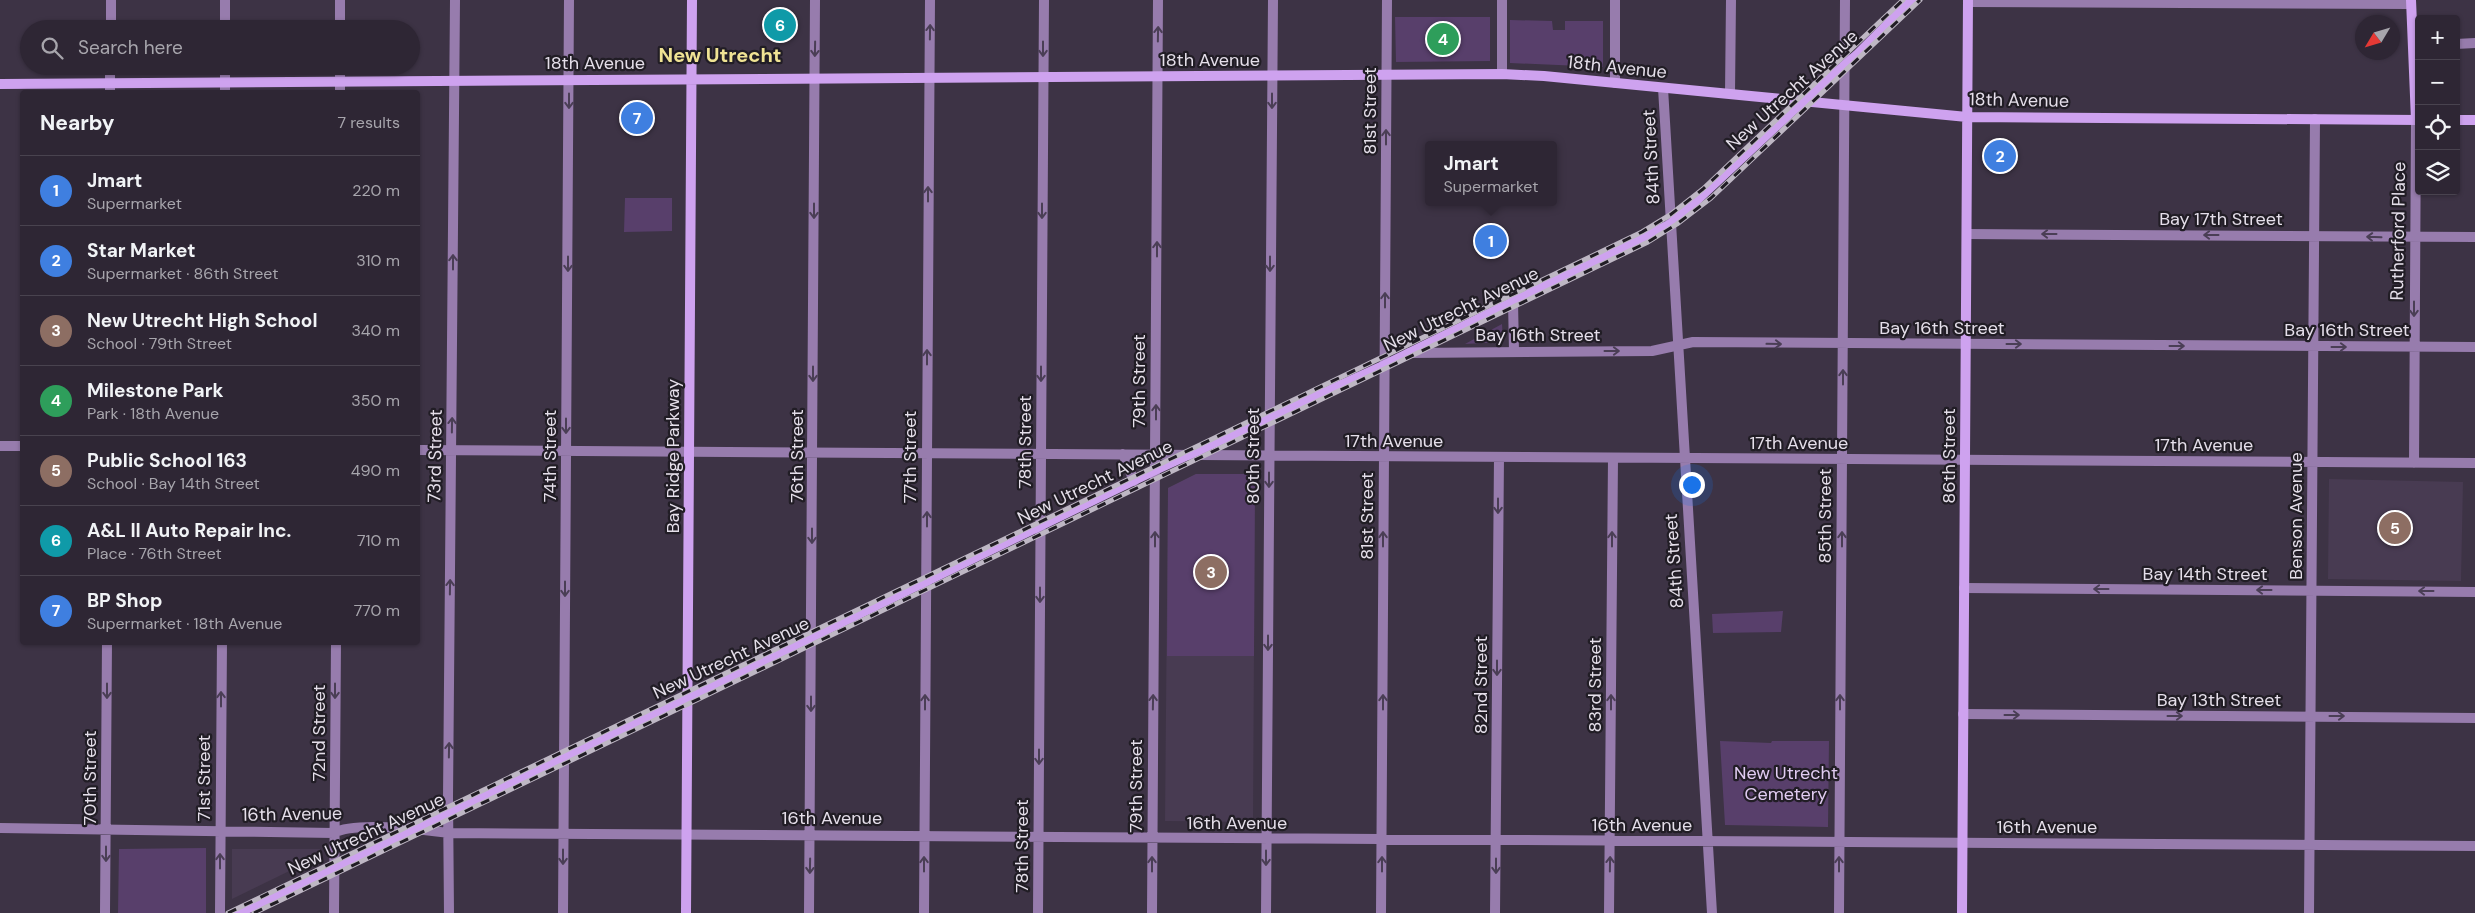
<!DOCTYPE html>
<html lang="en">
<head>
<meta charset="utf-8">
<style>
	:root { --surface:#2e2634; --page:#362e3c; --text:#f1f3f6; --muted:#a7a5ac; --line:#49434f; --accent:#8abfa5 }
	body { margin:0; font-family:"DM Sans",sans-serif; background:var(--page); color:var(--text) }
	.controls { position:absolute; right:15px; top:15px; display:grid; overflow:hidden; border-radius:5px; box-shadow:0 1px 4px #0004 }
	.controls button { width:45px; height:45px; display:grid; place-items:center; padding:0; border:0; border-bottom:1px solid var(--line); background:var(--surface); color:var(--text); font:25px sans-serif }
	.compass { position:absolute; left:2355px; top:15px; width:45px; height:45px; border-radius:50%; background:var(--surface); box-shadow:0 1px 4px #0004; rotate:232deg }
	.you { position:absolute; left:1691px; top:484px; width:18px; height:18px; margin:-12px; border:4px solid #fff; border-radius:50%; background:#1a73e8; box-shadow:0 0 0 8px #1a73e833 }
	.badge { display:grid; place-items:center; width:32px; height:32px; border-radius:50%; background:var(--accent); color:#fff; font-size:16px; font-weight:700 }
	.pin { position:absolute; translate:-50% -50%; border:2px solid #fff; box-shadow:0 1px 5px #0006 }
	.popup { position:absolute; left:1425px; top:141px; width:132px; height:65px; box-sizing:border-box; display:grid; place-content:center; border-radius:5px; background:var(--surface); filter:drop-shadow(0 1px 4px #0005); font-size:16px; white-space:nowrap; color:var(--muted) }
	.popup b { font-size:19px; color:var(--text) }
	.popup::after { content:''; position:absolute; left:50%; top:100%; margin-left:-10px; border:10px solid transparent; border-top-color:var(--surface) }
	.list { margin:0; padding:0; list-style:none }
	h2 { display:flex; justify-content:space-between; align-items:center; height:65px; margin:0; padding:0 20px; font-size:21px }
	h2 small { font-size:16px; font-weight:400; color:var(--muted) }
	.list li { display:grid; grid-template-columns:32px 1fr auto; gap:15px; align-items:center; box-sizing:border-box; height:70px; padding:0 20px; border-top:1px solid var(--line) }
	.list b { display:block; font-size:19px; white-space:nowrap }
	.list p { margin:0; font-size:16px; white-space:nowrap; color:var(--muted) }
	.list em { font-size:16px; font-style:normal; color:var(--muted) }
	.icon { flex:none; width:28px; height:28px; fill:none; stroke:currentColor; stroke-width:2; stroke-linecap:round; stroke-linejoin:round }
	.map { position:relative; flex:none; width:2475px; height:913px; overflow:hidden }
	.search { position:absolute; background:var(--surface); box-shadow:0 1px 4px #0004; left:20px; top:20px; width:400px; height:55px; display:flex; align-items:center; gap:12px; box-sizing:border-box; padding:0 18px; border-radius:28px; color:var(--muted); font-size:19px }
	.panel { position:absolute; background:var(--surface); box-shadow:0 1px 4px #0004; left:20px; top:90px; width:400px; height:555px; border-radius:5px }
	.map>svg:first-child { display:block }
	.built { fill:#483b52 }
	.green { fill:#583f6b }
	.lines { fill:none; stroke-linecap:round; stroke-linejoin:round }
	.street { stroke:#977cad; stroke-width:10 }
	.secondary { stroke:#cea2ef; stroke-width:10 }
	.rail-casing { stroke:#beb7c4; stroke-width:5 }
	.rail { stroke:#211d25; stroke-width:3; stroke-dasharray:9; stroke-linecap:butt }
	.oneway { stroke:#4a3e55 }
	.labels { text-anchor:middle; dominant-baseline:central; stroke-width:4.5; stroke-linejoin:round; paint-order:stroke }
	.street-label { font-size:18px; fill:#e5dfea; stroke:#211d25 }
	.park-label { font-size:18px; fill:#e1ccf2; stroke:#211d25 }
	.quarter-label { font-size:20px; font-weight:bold; fill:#f0e394; stroke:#211d25 }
</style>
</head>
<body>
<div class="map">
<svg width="2475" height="913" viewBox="0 0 2475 913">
	<rect width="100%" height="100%" fill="#3d3345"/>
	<path class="built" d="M1196 474H1255L1253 822 1165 821 1168 488Z
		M2329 479 2463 482 2461 581 2328 579Z
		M232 849H320V856L232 899Z"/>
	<path class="green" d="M1395 17H1490V61L1396 62Z
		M1510 20 1552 21 1553 30H1565V21H1603V67L1510 63Z
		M625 198H672V231L624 232Z
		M1502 324 1503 342 1465 344Z
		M1196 474H1255L1254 656H1167L1168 488Z
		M1783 611 1781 632 1713 633 1712 614Z
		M1720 741 1771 743 1772 741H1829L1828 827 1725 825Z
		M206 848V913H118L119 849Z"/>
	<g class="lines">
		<path class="street" d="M1968 2 2411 4
			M111 29V0
			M225 29V0
			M340 29V0
			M2456 44 2475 43
			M1502 74V0
			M1615 83V0
			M1663 88 1712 913
			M110 92V66
			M225 92V66
			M340 92V66
			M1730 93 1731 0
			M1967 234 2475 237
			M1513 301 1514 351
			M1409 353 1652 351 1693 342 2475 347
			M0 446H22
			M418 450 2475 463
			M1123 454 1134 481
			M2414 463 2416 120
			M1964 588 2475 592
			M1963 714 2475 718
			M0 828 334 833C355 821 424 830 449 833L2475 846
			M105 913 107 642
			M220 913 222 642
			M334 913 336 642
			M449 913 448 798 455 0
			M563 913 569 0
			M809 913 815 0
			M924 913 930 0
			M1038 913 1044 0
			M1152 913 1158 0
			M1266 913 1273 0
			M1381 913 1387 0
			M1495 913 1499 457
			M1609 913 1613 458
			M1839 913 1845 0
			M2309 913 2315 119"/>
		<path class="secondary" d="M2411 0 2416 120
			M0 84 1502 74 1544 76 1967 117 2419 120
			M2456 120H2475
			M238 913 459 808 1155 470 1385 365 1671 224 1791 112 1858 54 1912 0
			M686 913 692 0
			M1962 913 1968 0"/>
		<g class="rail-casing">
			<path id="rail" d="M228 913 1642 232 1670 215 1703 189 1903 0
				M254 913 1648 242 1677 224 1711 198 1920 0"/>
		</g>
		<use href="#rail" class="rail"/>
	</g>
	<defs><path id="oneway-shaft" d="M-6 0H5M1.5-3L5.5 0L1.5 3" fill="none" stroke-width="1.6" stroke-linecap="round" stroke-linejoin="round" transform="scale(1.25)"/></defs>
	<g class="oneway">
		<use href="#oneway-shaft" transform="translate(930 32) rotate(-89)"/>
		<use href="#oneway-shaft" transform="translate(1158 34) rotate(-89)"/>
		<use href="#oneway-shaft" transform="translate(815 49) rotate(91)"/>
		<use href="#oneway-shaft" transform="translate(1043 49) rotate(90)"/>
		<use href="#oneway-shaft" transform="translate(569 101) rotate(90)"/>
		<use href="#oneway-shaft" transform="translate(1272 101) rotate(90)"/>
		<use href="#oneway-shaft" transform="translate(1386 137) rotate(-90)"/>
		<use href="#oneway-shaft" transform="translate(928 194) rotate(-90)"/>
		<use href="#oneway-shaft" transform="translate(814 211) rotate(90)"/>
		<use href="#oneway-shaft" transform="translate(1042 211) rotate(90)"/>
		<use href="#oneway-shaft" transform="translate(2049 234) rotate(-180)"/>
		<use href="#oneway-shaft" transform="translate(2211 235) rotate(-180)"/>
		<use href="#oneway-shaft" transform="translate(2374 237) rotate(-178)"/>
		<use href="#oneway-shaft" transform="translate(1157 249) rotate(-90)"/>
		<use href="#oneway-shaft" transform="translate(453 262) rotate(-90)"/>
		<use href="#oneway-shaft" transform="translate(568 264) rotate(90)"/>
		<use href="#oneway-shaft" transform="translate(1270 264) rotate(90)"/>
		<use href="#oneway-shaft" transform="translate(1385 300) rotate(-90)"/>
		<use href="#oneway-shaft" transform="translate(2414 309) rotate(90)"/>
		<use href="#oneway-shaft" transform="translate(1774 344) rotate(1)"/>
		<use href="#oneway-shaft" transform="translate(2014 344)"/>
		<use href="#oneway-shaft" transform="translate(2177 346)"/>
		<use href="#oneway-shaft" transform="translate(2339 347)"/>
		<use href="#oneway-shaft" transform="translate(1612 351)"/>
		<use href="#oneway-shaft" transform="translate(927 357) rotate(-90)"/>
		<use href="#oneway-shaft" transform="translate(813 374) rotate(90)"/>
		<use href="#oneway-shaft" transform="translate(1041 374) rotate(90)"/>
		<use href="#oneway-shaft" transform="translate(1843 377) rotate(-90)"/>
		<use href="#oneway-shaft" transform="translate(1156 412) rotate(-90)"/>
		<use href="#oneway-shaft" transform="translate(452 425) rotate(-89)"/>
		<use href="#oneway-shaft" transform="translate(566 426) rotate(90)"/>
		<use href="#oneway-shaft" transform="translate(1269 480) rotate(90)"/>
		<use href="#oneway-shaft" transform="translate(1498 506) rotate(90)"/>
		<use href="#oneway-shaft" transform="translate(927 519) rotate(-90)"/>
		<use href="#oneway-shaft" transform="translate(812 536) rotate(90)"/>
		<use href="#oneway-shaft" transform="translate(1155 539) rotate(-90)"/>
		<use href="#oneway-shaft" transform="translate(1383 539) rotate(-90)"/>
		<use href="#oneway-shaft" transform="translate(1612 539) rotate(-90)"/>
		<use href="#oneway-shaft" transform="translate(1842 539) rotate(-90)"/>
		<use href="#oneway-shaft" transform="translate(450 587) rotate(-89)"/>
		<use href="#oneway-shaft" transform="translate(565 589) rotate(90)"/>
		<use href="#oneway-shaft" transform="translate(2101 589) rotate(-180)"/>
		<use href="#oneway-shaft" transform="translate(2264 590) rotate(-180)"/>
		<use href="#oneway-shaft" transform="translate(2426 591) rotate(-180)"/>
		<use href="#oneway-shaft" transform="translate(1040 595) rotate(90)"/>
		<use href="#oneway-shaft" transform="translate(1268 643) rotate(90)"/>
		<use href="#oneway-shaft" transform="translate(1497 668) rotate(90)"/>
		<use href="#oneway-shaft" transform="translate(107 691) rotate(90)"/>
		<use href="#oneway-shaft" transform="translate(335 691) rotate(90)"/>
		<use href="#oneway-shaft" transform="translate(221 699) rotate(-90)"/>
		<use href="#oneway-shaft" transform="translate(925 702) rotate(-90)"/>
		<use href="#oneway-shaft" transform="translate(1153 702) rotate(-89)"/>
		<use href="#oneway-shaft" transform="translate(1383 702) rotate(-90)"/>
		<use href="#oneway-shaft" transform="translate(1611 702) rotate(-90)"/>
		<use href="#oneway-shaft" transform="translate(1840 702) rotate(-90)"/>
		<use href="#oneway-shaft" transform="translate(811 704) rotate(90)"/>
		<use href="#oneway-shaft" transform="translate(2012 715)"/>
		<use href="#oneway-shaft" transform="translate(2175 716)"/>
		<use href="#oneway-shaft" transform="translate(2337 716)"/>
		<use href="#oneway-shaft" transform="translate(449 750) rotate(-89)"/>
		<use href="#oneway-shaft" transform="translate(1039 757) rotate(90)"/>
		<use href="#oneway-shaft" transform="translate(106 854) rotate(90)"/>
		<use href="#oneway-shaft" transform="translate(563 857) rotate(90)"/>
		<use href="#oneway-shaft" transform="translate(1266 858) rotate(90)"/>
		<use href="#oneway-shaft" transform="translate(220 861) rotate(-90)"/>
		<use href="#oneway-shaft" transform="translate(924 864) rotate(-90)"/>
		<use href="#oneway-shaft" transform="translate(1152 864) rotate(-90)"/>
		<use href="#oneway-shaft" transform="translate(1382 864) rotate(-90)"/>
		<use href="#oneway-shaft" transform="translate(1610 864) rotate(-89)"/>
		<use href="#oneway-shaft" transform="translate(1839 864) rotate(-90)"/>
		<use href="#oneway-shaft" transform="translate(810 866) rotate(91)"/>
		<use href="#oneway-shaft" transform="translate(1496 866) rotate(90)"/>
	</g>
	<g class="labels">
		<g class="street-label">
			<text x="1210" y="60">18th Avenue</text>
			<text x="595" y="63">18th Avenue</text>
			<text transform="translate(1617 67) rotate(6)">18th Avenue</text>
			<text transform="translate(1792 90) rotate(-42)">New Utrecht Avenue</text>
			<text transform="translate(2019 100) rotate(1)">18th Avenue</text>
			<text transform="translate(1370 111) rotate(-90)">81st Street</text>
			<text transform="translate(1651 157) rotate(-93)">84th Street</text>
			<text x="2221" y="219">Bay 17th Street</text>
			<text transform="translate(2398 231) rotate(-89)">Rutherford Place</text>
			<text transform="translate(1461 309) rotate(-26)">New Utrecht Avenue</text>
			<text x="1942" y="328">Bay 16th Street</text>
			<text x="2347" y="330">Bay 16th Street</text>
			<text x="1538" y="335">Bay 16th Street</text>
			<text transform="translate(1139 381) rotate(-90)">79th Street</text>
			<text x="1394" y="441">17th Avenue</text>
			<text transform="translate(1025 442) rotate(-90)">78th Street</text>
			<text x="1799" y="443">17th Avenue</text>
			<text x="2204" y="445">17th Avenue</text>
			<text transform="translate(435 456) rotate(-89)">73rd Street</text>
			<text transform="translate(550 456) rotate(-90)">74th Street</text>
			<text transform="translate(673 456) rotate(-90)">Bay Ridge Parkway</text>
			<text transform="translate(797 456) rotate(-90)">76th Street</text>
			<text transform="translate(1253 456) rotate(-90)">80th Street</text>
			<text transform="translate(1949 456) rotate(-90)">86th Street</text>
			<text transform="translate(910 457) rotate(-90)">77th Street</text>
			<text transform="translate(1095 482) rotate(-26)">New Utrecht Avenue</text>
			<text transform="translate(1367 516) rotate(-90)">81st Street</text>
			<text transform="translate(1825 516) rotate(-90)">85th Street</text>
			<text transform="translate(2296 516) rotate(-90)">Benson Avenue</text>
			<text transform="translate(1674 561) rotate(-94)">84th Street</text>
			<text x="2205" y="574">Bay 14th Street</text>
			<text transform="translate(731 658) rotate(-25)">New Utrecht Avenue</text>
			<text transform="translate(1481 685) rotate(-90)">82nd Street</text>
			<text transform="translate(1595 685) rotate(-90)">83rd Street</text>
			<text x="2219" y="700">Bay 13th Street</text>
			<text transform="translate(319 733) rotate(-90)">72nd Street</text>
			<text transform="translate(90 778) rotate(-90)">70th Street</text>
			<text transform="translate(204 778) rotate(-90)">71st Street</text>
			<text transform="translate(1136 786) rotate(-90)">79th Street</text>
			<text transform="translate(292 814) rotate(-1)">16th Avenue</text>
			<text x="832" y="818">16th Avenue</text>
			<text x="1237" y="823">16th Avenue</text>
			<text x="1642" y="825">16th Avenue</text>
			<text x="2047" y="827">16th Avenue</text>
			<text transform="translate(366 834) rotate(-25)">New Utrecht Avenue</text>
			<text transform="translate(1022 846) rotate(-90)">78th Street</text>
		</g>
		<g class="park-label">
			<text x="1786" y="773">New Utrecht<tspan x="1786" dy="21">Cemetery</tspan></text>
		</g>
		<g class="quarter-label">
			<text x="720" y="55">New Utrecht</text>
		</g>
	</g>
</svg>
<div class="controls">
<button>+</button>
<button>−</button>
<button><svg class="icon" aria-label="locate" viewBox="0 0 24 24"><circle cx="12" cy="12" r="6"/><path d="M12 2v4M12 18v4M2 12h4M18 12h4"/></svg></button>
<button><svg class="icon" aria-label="layers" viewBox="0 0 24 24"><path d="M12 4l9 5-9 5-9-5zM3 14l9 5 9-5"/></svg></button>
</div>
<svg class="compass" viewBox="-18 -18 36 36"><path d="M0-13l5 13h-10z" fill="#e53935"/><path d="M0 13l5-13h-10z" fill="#a7a5ac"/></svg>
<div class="you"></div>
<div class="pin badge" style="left:1491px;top:241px;background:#3f7fe0">1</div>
<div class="popup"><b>Jmart</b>Supermarket</div>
<div class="pin badge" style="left:2000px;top:156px;background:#3f7fe0">2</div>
<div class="pin badge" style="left:1211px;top:572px;background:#8d6e63">3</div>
<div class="pin badge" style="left:1443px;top:39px;background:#2e9e5b">4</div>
<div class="pin badge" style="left:2395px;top:528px;background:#8d6e63">5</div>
<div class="pin badge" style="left:780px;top:25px;background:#0f9aa8">6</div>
<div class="pin badge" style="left:637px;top:118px;background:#3f7fe0">7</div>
<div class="search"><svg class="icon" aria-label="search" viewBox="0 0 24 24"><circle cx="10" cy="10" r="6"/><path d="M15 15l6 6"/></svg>Search here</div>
<section class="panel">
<h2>Nearby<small>7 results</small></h2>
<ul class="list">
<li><span class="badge" style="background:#3f7fe0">1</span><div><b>Jmart</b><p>Supermarket</p></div><em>220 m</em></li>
<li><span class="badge" style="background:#3f7fe0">2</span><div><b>Star Market</b><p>Supermarket · 86th Street</p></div><em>310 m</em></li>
<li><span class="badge" style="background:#8d6e63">3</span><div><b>New Utrecht High School</b><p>School · 79th Street</p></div><em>340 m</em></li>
<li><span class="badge" style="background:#2e9e5b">4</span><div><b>Milestone Park</b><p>Park · 18th Avenue</p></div><em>350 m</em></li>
<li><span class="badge" style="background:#8d6e63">5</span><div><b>Public School 163</b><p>School · Bay 14th Street</p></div><em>490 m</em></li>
<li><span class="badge" style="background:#0f9aa8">6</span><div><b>A&amp;L II Auto Repair Inc.</b><p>Place · 76th Street</p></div><em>710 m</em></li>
<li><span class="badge" style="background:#3f7fe0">7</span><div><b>BP Shop</b><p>Supermarket · 18th Avenue</p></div><em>770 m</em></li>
</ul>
</section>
</div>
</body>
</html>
